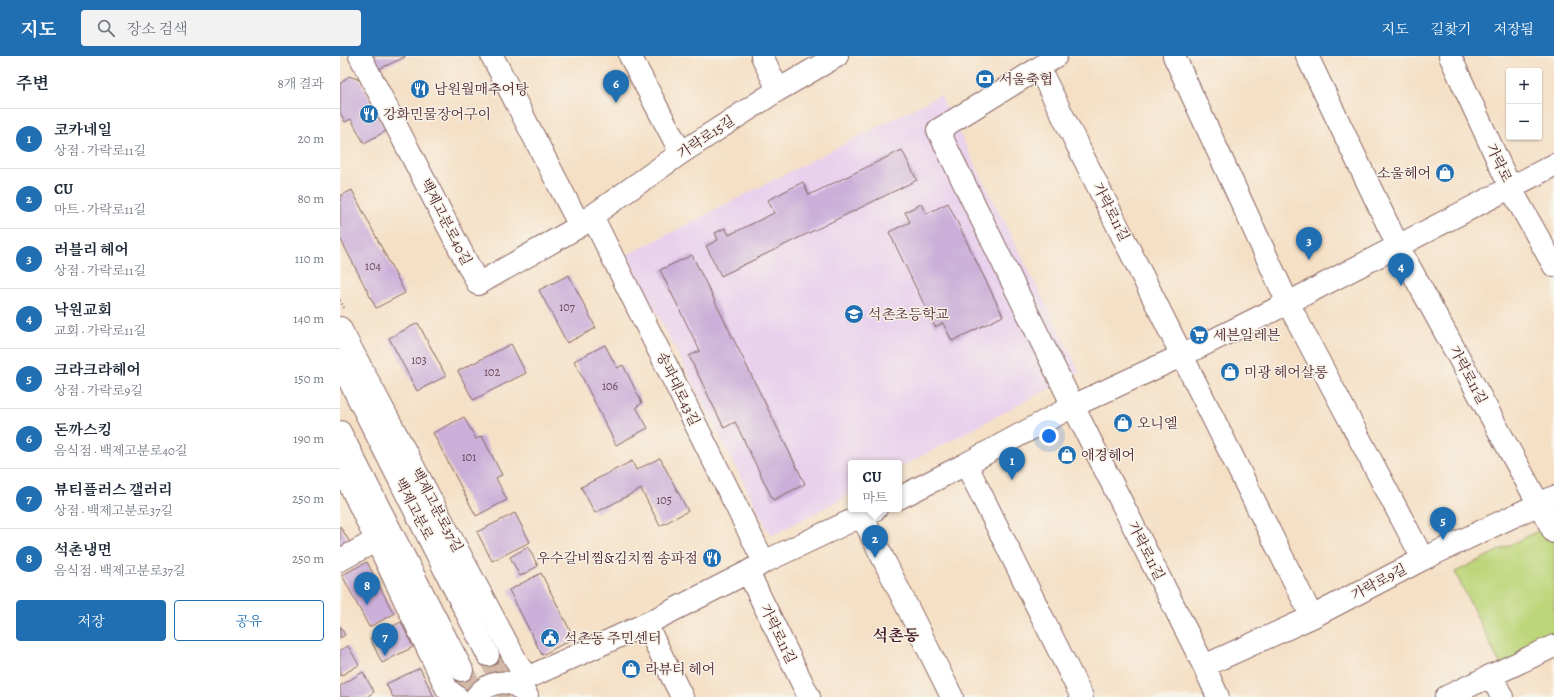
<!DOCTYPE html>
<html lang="ko">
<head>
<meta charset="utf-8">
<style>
	:root { --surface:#fff; --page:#f2f2f3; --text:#1f2937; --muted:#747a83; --line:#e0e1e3; --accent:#1f6fb2 }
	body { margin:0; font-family:Alegreya,"Noto Serif KR",serif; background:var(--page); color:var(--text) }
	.controls { position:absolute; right:12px; top:12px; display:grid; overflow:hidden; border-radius:4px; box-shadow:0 1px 3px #0004 }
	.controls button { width:36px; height:36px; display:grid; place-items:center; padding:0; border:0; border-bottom:1px solid var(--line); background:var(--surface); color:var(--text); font:20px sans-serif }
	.you { position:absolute; left:709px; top:380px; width:14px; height:14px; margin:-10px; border:3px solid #fff; border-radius:50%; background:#1a73e8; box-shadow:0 0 0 6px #1a73e833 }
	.badge { display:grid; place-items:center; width:26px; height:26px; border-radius:50%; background:var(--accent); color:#fff; font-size:13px; font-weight:700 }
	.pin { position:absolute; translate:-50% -33px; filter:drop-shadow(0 1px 2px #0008) }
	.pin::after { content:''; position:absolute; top:21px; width:14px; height:12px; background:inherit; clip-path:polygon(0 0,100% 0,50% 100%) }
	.popup { position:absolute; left:508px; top:404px; width:54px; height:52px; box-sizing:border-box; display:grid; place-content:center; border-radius:4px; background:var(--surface); filter:drop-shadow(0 1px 3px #0005); font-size:13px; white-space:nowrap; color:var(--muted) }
	.popup b { font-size:15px; color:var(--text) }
	.popup::after { content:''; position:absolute; left:50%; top:100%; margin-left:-8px; border:8px solid transparent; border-top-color:var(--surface) }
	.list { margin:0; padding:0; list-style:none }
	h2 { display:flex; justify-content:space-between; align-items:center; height:52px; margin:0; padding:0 16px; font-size:17px }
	h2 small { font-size:13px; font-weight:400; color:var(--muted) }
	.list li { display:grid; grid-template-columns:26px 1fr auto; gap:12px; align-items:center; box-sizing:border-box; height:60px; padding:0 16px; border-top:1px solid var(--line) }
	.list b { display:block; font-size:15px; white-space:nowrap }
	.list p { margin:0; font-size:13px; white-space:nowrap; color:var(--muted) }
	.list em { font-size:13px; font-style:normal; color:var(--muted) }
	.actions { display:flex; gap:8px; padding:12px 16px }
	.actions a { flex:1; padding:9px 0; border:1px solid var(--accent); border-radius:4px; text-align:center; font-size:14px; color:var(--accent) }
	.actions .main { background:var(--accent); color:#fff }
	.icon { flex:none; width:22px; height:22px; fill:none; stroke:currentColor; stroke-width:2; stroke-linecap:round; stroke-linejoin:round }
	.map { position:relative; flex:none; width:1214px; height:641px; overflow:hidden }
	header { display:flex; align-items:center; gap:24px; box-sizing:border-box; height:56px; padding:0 20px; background:var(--accent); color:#fff }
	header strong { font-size:19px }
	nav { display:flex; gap:22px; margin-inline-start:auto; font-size:14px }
	.search { width:280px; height:36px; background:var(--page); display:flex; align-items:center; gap:10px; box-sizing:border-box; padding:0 14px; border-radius:4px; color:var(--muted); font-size:15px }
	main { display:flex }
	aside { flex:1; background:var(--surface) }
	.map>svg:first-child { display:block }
	.built { fill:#e9d1ed }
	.green { fill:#bed67a; stroke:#847a52 }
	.building { fill:#cbafd9 }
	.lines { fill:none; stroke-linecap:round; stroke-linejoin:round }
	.major-tunnel { stroke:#d3b9a7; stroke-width:22; stroke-dasharray:22 11; stroke-linecap:butt }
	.minor-casing { stroke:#866361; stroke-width:24 }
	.major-casing { stroke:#866361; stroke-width:24 }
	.path { stroke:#866361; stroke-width:2.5; stroke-dasharray:1 3; stroke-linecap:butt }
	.minor { stroke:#fff; stroke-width:22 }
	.major { stroke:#fff; stroke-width:22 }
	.labels { text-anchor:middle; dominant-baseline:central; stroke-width:3; stroke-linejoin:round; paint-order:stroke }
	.number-label { font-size:12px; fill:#6a4356 }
	.poi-label { font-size:14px; fill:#4a1f2b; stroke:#f7f3e8; text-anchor:start }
	.street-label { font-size:14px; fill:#4a1f2b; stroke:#f7f3e8 }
	.quarter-label { font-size:16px; font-weight:bold; fill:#4a1f2b; stroke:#f7f3e8 }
</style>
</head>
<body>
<header>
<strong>지도</strong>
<div class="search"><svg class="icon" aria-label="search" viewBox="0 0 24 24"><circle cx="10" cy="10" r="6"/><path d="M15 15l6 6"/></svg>장소 검색</div>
<nav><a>지도</a><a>길찾기</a><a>저장됨</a></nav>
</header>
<main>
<aside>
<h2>주변<small>8개 결과</small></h2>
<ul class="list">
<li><span class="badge">1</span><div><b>코카네일</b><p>상점 · 가락로11길</p></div><em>20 m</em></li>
<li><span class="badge">2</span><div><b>CU</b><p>마트 · 가락로11길</p></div><em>80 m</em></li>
<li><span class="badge">3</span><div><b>러블리 헤어</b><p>상점 · 가락로11길</p></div><em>110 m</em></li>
<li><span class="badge">4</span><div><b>낙원교회</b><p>교회 · 가락로11길</p></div><em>140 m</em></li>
<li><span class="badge">5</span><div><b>크라크라헤어</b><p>상점 · 가락로9길</p></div><em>150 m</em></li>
<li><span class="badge">6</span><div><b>돈까스킹</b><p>음식점 · 백제고분로40길</p></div><em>190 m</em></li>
<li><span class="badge">7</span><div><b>뷰티플러스 갤러리</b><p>상점 · 백제고분로37길</p></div><em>250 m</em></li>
<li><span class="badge">8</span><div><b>석촌냉면</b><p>음식점 · 백제고분로37길</p></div><em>250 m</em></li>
</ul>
<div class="actions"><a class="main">저장</a><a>공유</a></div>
</aside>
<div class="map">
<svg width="1214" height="641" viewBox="0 0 1214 641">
	<rect width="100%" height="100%" fill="#f7f3e8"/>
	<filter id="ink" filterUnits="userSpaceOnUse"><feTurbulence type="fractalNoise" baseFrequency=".025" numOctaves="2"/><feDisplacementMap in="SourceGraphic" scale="8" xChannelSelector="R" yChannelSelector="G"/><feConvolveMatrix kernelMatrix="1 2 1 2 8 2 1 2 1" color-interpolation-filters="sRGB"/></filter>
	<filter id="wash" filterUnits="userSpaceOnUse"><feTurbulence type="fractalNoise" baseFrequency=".012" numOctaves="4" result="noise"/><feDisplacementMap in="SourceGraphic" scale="16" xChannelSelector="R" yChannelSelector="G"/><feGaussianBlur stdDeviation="0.9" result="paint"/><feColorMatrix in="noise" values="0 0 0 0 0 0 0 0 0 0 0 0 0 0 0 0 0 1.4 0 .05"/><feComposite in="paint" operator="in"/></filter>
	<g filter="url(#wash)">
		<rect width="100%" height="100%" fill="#f5e0c6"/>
		<path class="built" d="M600 39 740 316 559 412V407H511V438L431 480 287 199Z"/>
		<path class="green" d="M1210 469 1214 478V585L1161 610 1115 516Z"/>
		<g id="blocks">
			<path class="building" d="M33 0H65V1L37 14 32 6Z
				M9 20 20 24 46 75 24 87 11 63 5 66 0 56V28Z
				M562 94 577 124 381 220 366 190 378 184 375 177 385 172 389 179 434 157 428 144 463 126 469 139Z
				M12 134 65 237 36 252 0 182V140Z
				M608 147 663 260 612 285 603 267 595 271 549 176 570 166 565 156 581 148 586 158Z
				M352 199 465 428 433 444 395 366 384 372 349 300 360 295 320 214Z
				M229 219 256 272 227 287 199 234Z
				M78 267 106 320 77 335 49 282Z
				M171 288 186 317 133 344 118 315Z
				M265 289 277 312 283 309 302 347 296 351 308 372 276 389 234 305Z
				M124 361 136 383 142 380 162 419 156 422 167 444 136 460 93 377Z
				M320 402 348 455 320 470 301 433 255 457 241 431 292 405 296 414Z
				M175 457 190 486 152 505 137 476Z
				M0 470 12 490 0 498Z
				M188 491 198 510 180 520 170 501Z
				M27 506 54 558 29 571 2 519Z
				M201 517 234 582 202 599 169 534Z
				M61 566 73 591 42 607 30 582Z
				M0 570 5 579 0 582Z
				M8 590 19 609 0 620V594Z
				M80 612 94 641H53L46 628Z
				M23 616 34 636 26 641H0V630Z"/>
		</g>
	</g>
	<g filter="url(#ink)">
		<use href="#blocks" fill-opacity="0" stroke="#866361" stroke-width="1"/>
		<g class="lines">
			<path class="major-tunnel" d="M148 599 170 641
				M122 614 136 641"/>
			<g class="minor-casing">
				<path id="minor" d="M20 0 138 228 240 170 252 160 341 97 438 34 497 0
					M152 0 240 170
					M290 0 341 97
					M422 0 438 34
					M716 0 699 12 598 74 733 350 864 610 878 641
					M834 0 948 247 1083 503
					M967 0 1058 190 1214 476
					M1110 0 1170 131 1214 210
					M699 12 972 561
					M252 160 424 506
					M0 272 180 612 189 621 177 630
					M0 408 107 633 117 641
					M626 408 742 641
					M559 442 626 408 733 350 843 299 948 247 1214 109
					M522 460 612 641
					M0 504 37 484
					M408 516 469 641
					M306 568 342 641
					M864 610 972 561 1083 503 1214 441
					M1151 619 1162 641
					M189 621 306 568 408 516 424 506 536 453
					M136 641C149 624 173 620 187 640
					M1106 641 1214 590"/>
			</g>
			<g class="major-casing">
				<path id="major" d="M0 306 148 599
					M0 376 122 614"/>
			</g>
			<path class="path" d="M0 244 4 252"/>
			<use href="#minor" class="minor"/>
			<use href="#major" class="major"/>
		</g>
	</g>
	<defs>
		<g id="bank-disc" transform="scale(1)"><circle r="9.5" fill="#1f6fb2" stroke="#f7f3e8"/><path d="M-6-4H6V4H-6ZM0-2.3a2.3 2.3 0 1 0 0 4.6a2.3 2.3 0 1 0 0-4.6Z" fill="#fff"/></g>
		<g id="restaurant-disc" transform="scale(1)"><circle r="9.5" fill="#1f6fb2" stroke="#f7f3e8"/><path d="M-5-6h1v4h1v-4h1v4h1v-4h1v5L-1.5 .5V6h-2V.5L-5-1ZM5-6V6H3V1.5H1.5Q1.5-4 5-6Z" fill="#fff"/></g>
		<g id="shop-disc" transform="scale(1)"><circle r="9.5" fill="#1f6fb2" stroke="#f7f3e8"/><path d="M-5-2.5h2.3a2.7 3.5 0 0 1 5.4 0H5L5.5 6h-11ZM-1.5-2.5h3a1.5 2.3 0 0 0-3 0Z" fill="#fff"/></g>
		<g id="school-disc" transform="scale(1)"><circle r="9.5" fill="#1f6fb2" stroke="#f7f3e8"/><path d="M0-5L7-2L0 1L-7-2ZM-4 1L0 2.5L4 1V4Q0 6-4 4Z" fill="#fff"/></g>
		<g id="supermarket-disc" transform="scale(1)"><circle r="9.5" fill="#1f6fb2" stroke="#f7f3e8"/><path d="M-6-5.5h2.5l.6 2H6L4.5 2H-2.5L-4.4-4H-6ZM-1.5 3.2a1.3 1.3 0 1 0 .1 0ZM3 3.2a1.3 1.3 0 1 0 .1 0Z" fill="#fff"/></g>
		<g id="civic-disc" transform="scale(1)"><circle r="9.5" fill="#1f6fb2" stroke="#f7f3e8"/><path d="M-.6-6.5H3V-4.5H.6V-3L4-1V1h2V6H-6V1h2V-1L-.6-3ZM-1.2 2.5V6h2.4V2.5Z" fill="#fff"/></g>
	</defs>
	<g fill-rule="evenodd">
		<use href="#bank-disc" x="645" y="23"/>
		<use href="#restaurant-disc" x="80" y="33"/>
		<use href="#restaurant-disc" x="29" y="58"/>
		<use href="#shop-disc" x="1105" y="117"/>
		<use href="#school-disc" x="514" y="258"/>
		<use href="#supermarket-disc" x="859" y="279"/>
		<use href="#shop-disc" x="890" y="316"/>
		<use href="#shop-disc" x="783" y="367"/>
		<use href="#shop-disc" x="727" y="399"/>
		<use href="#restaurant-disc" x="372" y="502"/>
		<use href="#civic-disc" x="210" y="582"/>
		<use href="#shop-disc" x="291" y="613"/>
	</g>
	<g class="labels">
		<g class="number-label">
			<text x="33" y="210">104</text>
			<text x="227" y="251">107</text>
			<text x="79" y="304">103</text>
			<text x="152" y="316">102</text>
			<text x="270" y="330">106</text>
			<text x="129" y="401">101</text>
			<text x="324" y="444">105</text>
		</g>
		<g class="poi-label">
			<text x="659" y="23">서울축협</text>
			<text x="94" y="33">남원월매추어탕</text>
			<text x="43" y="58">강화민물장어구이</text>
			<text x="1091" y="117" text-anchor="end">소울헤어</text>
			<text x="528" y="258">석촌초등학교</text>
			<text x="873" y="279">세븐일레븐</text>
			<text x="904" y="316">미광 헤어살롱</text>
			<text x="797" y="367">오니엘</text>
			<text x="741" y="399">애경헤어</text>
			<text x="358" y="502" text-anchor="end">우수갈비찜&amp;김치찜 송파점</text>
			<text x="224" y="582">석촌동 주민센터</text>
			<text x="305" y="613">라뷰티 헤어</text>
		</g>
		<g class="street-label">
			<text transform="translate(366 81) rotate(-34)">가락로15길</text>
			<text transform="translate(1159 107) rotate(65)">가락로</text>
			<text transform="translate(771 156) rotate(63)">가락로11길</text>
			<text transform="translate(106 166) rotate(63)">백제고분로40길</text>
			<text transform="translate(1128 319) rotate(62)">가락로11길</text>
			<text transform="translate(338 333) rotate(64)">송파대로43길</text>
			<text transform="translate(74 453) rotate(63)">백제고분로</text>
			<text transform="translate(97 454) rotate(62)">백제고분로37길</text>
			<text transform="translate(806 495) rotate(63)">가락로11길</text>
			<text transform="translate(1039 526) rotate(-28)">가락로9길</text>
			<text transform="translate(438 578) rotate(64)">가락로11길</text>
		</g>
		<g class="quarter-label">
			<text x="556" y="580">석촌동</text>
		</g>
	</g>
</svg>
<div class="controls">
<button>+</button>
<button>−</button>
</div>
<div class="you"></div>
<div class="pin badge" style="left:672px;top:424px">1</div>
<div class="pin badge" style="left:535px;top:502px">2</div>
<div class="popup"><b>CU</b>마트</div>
<div class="pin badge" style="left:969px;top:204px">3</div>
<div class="pin badge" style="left:1061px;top:230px">4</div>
<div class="pin badge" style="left:1103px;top:484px">5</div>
<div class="pin badge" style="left:276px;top:47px">6</div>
<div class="pin badge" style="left:45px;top:600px">7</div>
<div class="pin badge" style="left:27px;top:549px">8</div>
</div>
</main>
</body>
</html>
